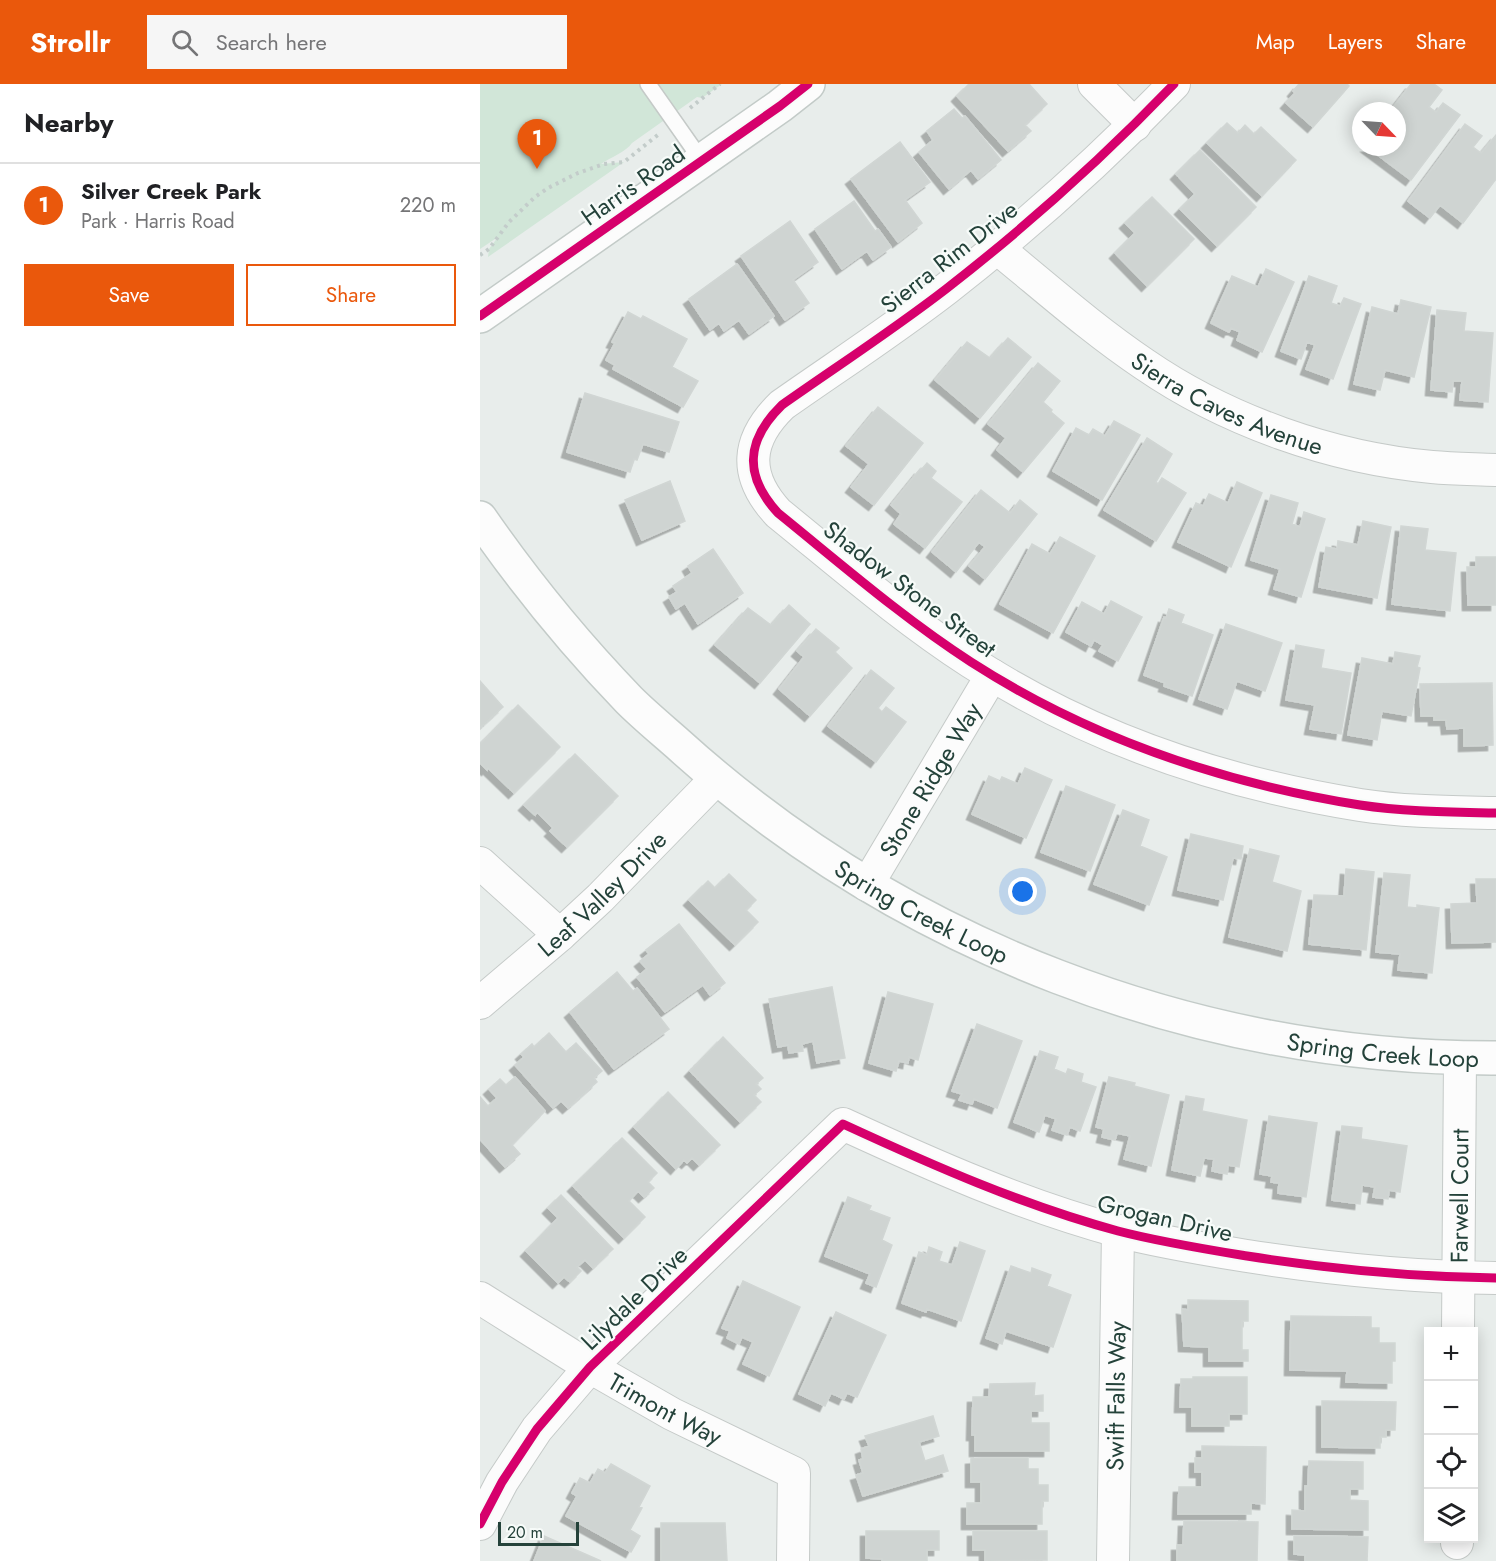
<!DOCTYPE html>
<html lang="en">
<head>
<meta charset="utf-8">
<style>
	:root { --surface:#fff; --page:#f6f6f6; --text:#202124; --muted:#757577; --line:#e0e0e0; --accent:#ea580c }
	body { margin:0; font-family:Jost,sans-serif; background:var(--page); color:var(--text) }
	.controls { position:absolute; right:18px; bottom:18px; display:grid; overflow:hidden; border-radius:0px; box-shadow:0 3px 15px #0003 }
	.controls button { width:54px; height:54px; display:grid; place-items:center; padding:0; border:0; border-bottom:2px solid var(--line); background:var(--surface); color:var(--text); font:30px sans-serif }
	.compass { position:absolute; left:872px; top:18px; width:54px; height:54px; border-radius:50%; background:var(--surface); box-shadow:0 3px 15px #0003; rotate:115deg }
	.scale { position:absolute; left:18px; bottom:15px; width:81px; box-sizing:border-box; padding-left:6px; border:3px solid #24423a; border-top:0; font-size:16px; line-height:21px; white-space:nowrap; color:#24423a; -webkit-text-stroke:4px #f7fbf9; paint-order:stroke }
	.you { position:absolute; left:543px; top:808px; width:21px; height:21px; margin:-15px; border:4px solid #fff; border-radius:50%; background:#1a73e8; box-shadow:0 0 0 9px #1a73e833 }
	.badge { display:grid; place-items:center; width:39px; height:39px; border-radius:50%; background:var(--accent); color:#fff; font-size:20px; font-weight:700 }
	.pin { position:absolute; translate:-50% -50px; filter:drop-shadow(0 2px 3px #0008) }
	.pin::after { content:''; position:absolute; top:32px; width:21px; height:18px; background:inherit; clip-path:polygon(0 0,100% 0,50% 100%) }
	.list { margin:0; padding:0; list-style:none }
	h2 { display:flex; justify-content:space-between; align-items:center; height:78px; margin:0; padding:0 24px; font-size:26px }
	h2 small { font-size:20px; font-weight:400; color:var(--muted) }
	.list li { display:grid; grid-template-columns:39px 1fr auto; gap:18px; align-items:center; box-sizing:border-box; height:84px; padding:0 24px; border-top:2px solid var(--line) }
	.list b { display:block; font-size:22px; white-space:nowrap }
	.list p { margin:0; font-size:20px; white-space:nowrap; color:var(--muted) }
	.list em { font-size:20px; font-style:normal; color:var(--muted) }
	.actions { display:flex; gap:12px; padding:18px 24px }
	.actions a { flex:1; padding:14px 0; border:2px solid var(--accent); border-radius:0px; text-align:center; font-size:21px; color:var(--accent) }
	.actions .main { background:var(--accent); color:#fff }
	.icon { flex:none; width:33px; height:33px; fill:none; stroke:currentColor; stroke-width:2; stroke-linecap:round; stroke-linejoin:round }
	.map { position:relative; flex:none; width:1016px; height:1477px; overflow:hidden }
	header { display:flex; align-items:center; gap:36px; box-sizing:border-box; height:84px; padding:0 30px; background:var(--accent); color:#fff }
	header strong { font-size:28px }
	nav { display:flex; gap:33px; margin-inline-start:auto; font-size:21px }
	.search { width:420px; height:54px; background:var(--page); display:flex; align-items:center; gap:15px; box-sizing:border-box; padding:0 21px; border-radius:0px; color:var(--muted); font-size:22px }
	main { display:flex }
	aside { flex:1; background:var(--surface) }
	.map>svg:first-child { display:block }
	.green { fill:#d1e6d8 }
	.building { fill:#cfd4d2; stroke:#d1d6d4; stroke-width:1.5; filter:url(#shadow) }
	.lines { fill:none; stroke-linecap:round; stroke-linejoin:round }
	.lane-casing { stroke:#c5cac8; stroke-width:18 }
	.street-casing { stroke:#c5cac8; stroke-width:34 }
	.secondary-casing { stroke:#c3cbc8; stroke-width:36 }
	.path { stroke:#c3ccca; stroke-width:4; stroke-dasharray:3 4.5; stroke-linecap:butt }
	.lane { stroke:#fcfcfc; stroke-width:15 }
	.street { stroke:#fcfcfc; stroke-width:32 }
	.secondary { stroke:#fcfcfc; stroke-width:33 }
	.cycleway-casing { stroke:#f7fbf9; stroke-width:13 }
	.cycleway { stroke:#d6006c; stroke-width:9 }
	.labels { text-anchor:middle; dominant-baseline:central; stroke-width:4.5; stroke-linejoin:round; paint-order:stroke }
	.street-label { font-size:24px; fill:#24423a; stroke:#f7fbf9 }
</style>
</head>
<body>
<header>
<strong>Strollr</strong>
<div class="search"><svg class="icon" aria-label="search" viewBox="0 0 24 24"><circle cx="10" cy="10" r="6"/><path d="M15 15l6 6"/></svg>Search here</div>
<nav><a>Map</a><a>Layers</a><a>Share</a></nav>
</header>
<main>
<aside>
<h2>Nearby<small></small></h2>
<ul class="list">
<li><span class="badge">1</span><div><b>Silver Creek Park</b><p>Park · Harris Road</p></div><em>220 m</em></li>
</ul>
<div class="actions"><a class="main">Save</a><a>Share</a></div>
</aside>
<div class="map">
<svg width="1016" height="1477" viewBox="0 0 1016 1477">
	<defs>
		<filter id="shadow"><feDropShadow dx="-5.5" dy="5.5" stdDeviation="0" flood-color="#0004"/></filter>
	</defs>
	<rect width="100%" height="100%" fill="#e8edeb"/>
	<path class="green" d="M0 0H242L222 14 217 13 152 59C146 68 131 73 121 80L144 78 8 173 9 165 18 153 0 165Z"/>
	<path class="building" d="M489 0H549L567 20 545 41 551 47 528 67 477 12Z
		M819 0H867L869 2 833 43 806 19 815 9 813 7Z
		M931 0H954L962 6 949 23 956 28 963 19 980 31 931 96 887 63H917V27H910Z
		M474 25 482 34 485 32 521 76 498 95 491 86 469 105 439 68 453 56 447 47Z
		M747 39 758 49 765 41 774 50 781 43 816 76 782 112 727 59Z
		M985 40 1002 52 993 63 1001 69 1016 51V95L983 139 960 121 950 134 928 117Z
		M420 58 450 98 425 116 442 139 418 158 371 95Z
		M720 66 776 123 737 162 700 125 715 110 696 90Z
		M672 113 714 155 667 202 635 169 655 149 645 139Z
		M374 117 395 147 398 145 411 163 393 176 387 167 362 185 335 145Z
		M310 137 338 178 313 196 329 219 305 236 261 172Z
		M257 180 294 232 269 250 259 236 244 247 239 239 230 246 209 215Z
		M786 185 814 198 782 268 757 256 760 248 751 244 749 248 731 239 752 192 778 203Z
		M829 192 857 202 851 219 860 222 864 214 881 220 853 295 826 285 835 261 827 258 821 275 801 267Z
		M921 216 951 223 934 293 905 286 900 306 874 300 892 223 918 230Z
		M957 226 986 229 984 247 1013 249 1008 318 980 316 982 297H973L972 308 951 306Z
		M148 228 161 235 163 232 207 255 192 283 218 297 203 323 133 285 135 281 126 276 135 259 132 258Z
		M528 254 551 273 500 334 455 296 487 258 510 274Z
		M558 279 580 297 563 318 572 326 571 328 584 339 543 388 517 366 526 354 508 340Z
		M105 309 199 338 189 368 163 360 157 376 154 375 150 388 87 368Z
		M398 323 443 359 394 421 371 403 389 380 366 362Z
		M634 337 660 351 622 416 573 387 596 344 609 351 613 345 625 352Z
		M667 354 692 370 676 398 678 400 682 394 706 409 676 457 624 426Z
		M447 379 456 387 451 394 482 418 445 464 414 440 421 430 411 421 440 385 441 386Z
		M190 397 205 437 162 456 145 416Z
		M757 398 782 409 751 483 698 458 716 419 723 422 729 410 748 419Z
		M501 406 530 429 540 416 557 430 505 495 489 482 505 463 499 458 476 488 452 468Z
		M791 411 818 419 812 440 820 443 824 428 845 435 821 513 794 505 800 485 771 476Z
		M883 437 911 443 897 514 839 503 846 463 857 465 858 457 878 461Z
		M921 442 948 445 945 466 976 469 970 527 912 520Z
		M580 453 615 472 573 549 520 520 552 460 570 470Z
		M233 465 263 509 218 540 205 519 196 525 189 513 197 508 193 502 212 489 208 482Z
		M996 473H1016V521H988L987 483H996Z
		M631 517 662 533 638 577 619 567 623 561 614 556 611 562 586 548 602 518 624 530Z
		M309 521 330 540 280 599 235 561 268 524 291 541Z
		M689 525 704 531 701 539 733 551 712 612 684 602 685 599 664 591 684 533 686 534Z
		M746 540 802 559 785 607 757 597 747 625 719 615Z
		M336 545 359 564 355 568 372 584 330 632 299 605 324 573 317 567Z
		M816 561 844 566 841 584 871 589 861 650 830 645 835 621 806 616Z
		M915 568 940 572 937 583 940 584 931 632 902 627 897 656 868 651 882 574 913 580Z
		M391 586 414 604 398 624 402 628 406 623 426 638 396 678 348 642Z
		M0 597 23 623 0 644Z
		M1012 599 1013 661 984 662V644L967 645 966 636H954V632H941L940 600Z
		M38 621 80 663 34 709 8 684 7 686 0 679V660Z
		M95 670 138 712 87 763 70 747 73 744 57 728 55 731 44 721Z
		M545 684 572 696 546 754 492 730 509 692 520 697 522 693 538 700Z
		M586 702 635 721 610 787 561 768Z
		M643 726 669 736 660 762 687 773 669 821 614 800Z
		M711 750 763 762 761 775 753 774 743 816 698 806Z
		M770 765 799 772 792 798 821 807 807 867 749 853Z
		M866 785 894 788 886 866 829 860 834 811 864 812Z
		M904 789 930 791 927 823 937 824V821L959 824 952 889 918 886 920 870 896 868Z
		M249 790 276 816 266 826 278 838 255 861 209 816 228 797 235 804Z
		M996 795H1016V858L972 859 971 820 997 819Z
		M199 840 245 899 230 911 223 901 185 928 157 893 167 885 160 877 169 870 166 866Z
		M137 888 153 907 157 904 189 945 134 985 90 928Z
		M352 903 365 974 337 979 333 957 322 960 323 967 309 969 308 961 298 963 289 915Z
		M408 908 453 920 438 976 429 973 428 979 419 977 416 987 389 979Z
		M497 940 542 957 517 1024 494 1015 492 1020 479 1016 482 1010 472 1007Z
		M69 949 86 968 96 959 122 987 114 994 117 998 88 1024 81 1017 73 1024 35 981 44 973 41 970 52 960 54 963Z
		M243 953 283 994 276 1000 281 1005 274 1011 281 1018 260 1038 210 987Z
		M560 967 578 973 574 985 586 990 588 985 603 990 601 998 616 1003 600 1047 590 1043 587 1051 572 1046 576 1035 565 1031 559 1048 534 1038Z
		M35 993 65 1027 32 1061 40 1070 25 1083 0 1055V1013L8 1022 17 1014 9 1005 20 995 26 1001Z
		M629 993 655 999 654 1002 689 1011 671 1082 644 1075 650 1052 637 1049 635 1056 622 1053 624 1045 616 1043Z
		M188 1008 240 1061 219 1081 212 1074 207 1079 204 1076 196 1085 154 1043Z
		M706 1012 724 1015 722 1027 767 1036 759 1083 748 1081 747 1090 732 1087 734 1075 724 1074 720 1092 692 1086Z
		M789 1032 837 1039 826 1113 798 1109 799 1099 791 1098 792 1092 780 1090Z
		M862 1042 882 1044 881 1055 927 1062 920 1108 909 1106 908 1115 893 1113 895 1103 882 1101 880 1120 852 1116Z
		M142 1054 177 1089 168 1098 174 1104 164 1113 158 1107 149 1117 165 1133 144 1154 93 1102Z
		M81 1111 133 1165 113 1184 105 1176 97 1183 101 1187 90 1198 84 1193 78 1199 46 1167 78 1134 68 1124Z
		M368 1113 391 1122 389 1126 410 1134 402 1156 412 1161 396 1203 386 1199 390 1190 345 1172Z
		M480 1158 505 1167 481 1237 447 1225 446 1228 422 1219 439 1168 447 1171 449 1163 462 1168 459 1177 472 1181Z
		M531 1182 551 1189 552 1184 571 1191 567 1202 591 1211 573 1263 526 1247 522 1260 506 1254Z
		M263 1197 320 1223 289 1292 263 1280 273 1258 262 1253 259 1260 247 1254 250 1247 242 1244Z
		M708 1216 768 1217V1237H762V1266H768V1277H729V1263L704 1262 702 1225 708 1226Z
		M356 1228 406 1251 377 1313 367 1309 364 1315 351 1309 345 1322 319 1310Z
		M811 1232 891 1233V1244H899V1259H915V1277H912V1299L866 1298 867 1287 810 1286Z
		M713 1293H767V1330H749V1342H712V1323H700L701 1295H713Z
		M555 1299 554 1312 563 1311V1327H551V1339H569V1367H495V1351H492L493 1313H509L510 1300Z
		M842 1317 916 1318 915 1346H906V1353H900V1364L842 1363Z
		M453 1332 459 1352 439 1358 445 1377 463 1371 468 1387 383 1412 376 1391 383 1389 379 1376 383 1375 381 1365 389 1362 385 1352Z
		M722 1362 786 1363 785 1420 771 1419V1430H698L699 1403H722V1388H715V1374H722Z
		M502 1374H548V1385H558V1401H568V1417H562V1440H487V1419H501V1398H491V1375Z
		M829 1377 883 1378V1405H870V1416L888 1417V1446L812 1445V1426L825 1427V1402H828Z
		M131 1380 170 1402 159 1423 162 1424 150 1446 160 1452 151 1468 86 1432 97 1412 92 1409 100 1394 110 1399 118 1385 125 1389Z
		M704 1437 778 1438 777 1477H697V1461H703Z
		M181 1439H245L247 1477H181Z
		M386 1447H459V1466H447V1477H402V1475L386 1474Z
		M493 1447H567V1476L505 1477V1466H493Z
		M64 1452 121 1477H54Z
		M814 1452 888 1453 887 1477H825V1471L814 1470Z"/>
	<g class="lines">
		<g class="lane-casing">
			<path id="lane" d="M168 0 222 77"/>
		</g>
		<g class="street-casing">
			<g id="street">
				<path d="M614 0 655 41"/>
				<path d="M694 0C623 74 547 142 466 205 413 246 356 283 302 321 266 356 263 391 298 429 361 480 423 534 491 578 609 654 743 699 880 721 925 728 971 728 1016 729"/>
				<path id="s1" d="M517 164C565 203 612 245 664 280 747 337 852 374 952 383 973 385 995 385 1016 386"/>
				<path d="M0 779 80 851"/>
				<path id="s2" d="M387 801 512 591"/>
				<path id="s3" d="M0 919 80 851 120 814 236 695"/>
				<path id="s4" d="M0 1214 110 1283 192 1330 314 1389 313 1477"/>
				<path id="s5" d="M978 1248 980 974"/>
				<path d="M0 1440 22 1398 57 1345 110 1283 363 1040C452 1081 542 1121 638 1147 680 1158 724 1165 767 1172 850 1185 932 1193 1016 1194"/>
				<path d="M977 1459V1454"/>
				<path id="s6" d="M633 1477 638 1147"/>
			</g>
		</g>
		<g class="secondary-casing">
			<g id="secondary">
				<path d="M0 232 300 22 328 0"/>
				<path id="s7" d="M0 434C45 499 94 559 149 616 164 631 181 645 198 660 420 861 716 975 1016 974"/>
			</g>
		</g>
		<path class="path" d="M210 24 240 0
			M0 171 9 165 29 138 55 113 68 104 98 89 124 80 144 78 179 50"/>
		<use href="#lane" class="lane"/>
		<use href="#street" class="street"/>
		<use href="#secondary" class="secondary"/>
		<g class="cycleway-casing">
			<path id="cycleway" d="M694 0C623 74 547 142 466 205 413 246 356 283 302 321 266 356 263 391 298 429 361 480 423 534 491 578 609 654 743 699 880 721 925 728 971 728 1016 729
				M0 232 300 22 328 0
				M0 1440 22 1398 57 1345 110 1283 363 1040C452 1081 542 1121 638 1147 680 1158 724 1165 767 1172 850 1185 932 1193 1016 1194"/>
		</g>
		<use href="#cycleway" class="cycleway"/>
	</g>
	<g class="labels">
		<g class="street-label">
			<text transform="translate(153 101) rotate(-35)">Harris Road</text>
			<text transform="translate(469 173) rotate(-38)">Sierra Rim Drive</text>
			<text stroke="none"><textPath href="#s1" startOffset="280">Sierra Caves Avenue</textPath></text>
			<text transform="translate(430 505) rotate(37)">Shadow Stone Street</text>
			<text stroke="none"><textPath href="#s2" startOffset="123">Stone Ridge Way</textPath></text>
			<text stroke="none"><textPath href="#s3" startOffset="164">Leaf Valley Drive</textPath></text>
			<text stroke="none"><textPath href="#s7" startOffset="598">Spring Creek Loop</textPath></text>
			<text stroke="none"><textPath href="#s7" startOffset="1084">Spring Creek Loop</textPath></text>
			<text stroke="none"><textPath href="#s5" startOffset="136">Farwell Court</textPath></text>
			<text transform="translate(685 1134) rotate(13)">Grogan Drive</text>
			<text transform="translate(154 1214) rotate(-44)">Lilydale Drive</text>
			<text stroke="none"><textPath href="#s6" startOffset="165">Swift Falls Way</textPath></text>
			<text stroke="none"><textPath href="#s4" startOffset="216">Trimont Way</textPath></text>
		</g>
	</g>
</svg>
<div class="controls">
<button>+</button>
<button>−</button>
<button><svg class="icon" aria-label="locate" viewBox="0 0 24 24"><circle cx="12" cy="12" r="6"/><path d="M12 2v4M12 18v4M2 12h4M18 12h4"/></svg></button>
<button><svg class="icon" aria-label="layers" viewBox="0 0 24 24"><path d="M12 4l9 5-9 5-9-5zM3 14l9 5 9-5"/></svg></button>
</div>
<svg class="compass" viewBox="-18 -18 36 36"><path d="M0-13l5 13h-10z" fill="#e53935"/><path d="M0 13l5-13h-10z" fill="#757577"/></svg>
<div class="scale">20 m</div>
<div class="you"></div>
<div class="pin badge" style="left:57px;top:85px">1</div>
</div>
</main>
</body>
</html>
